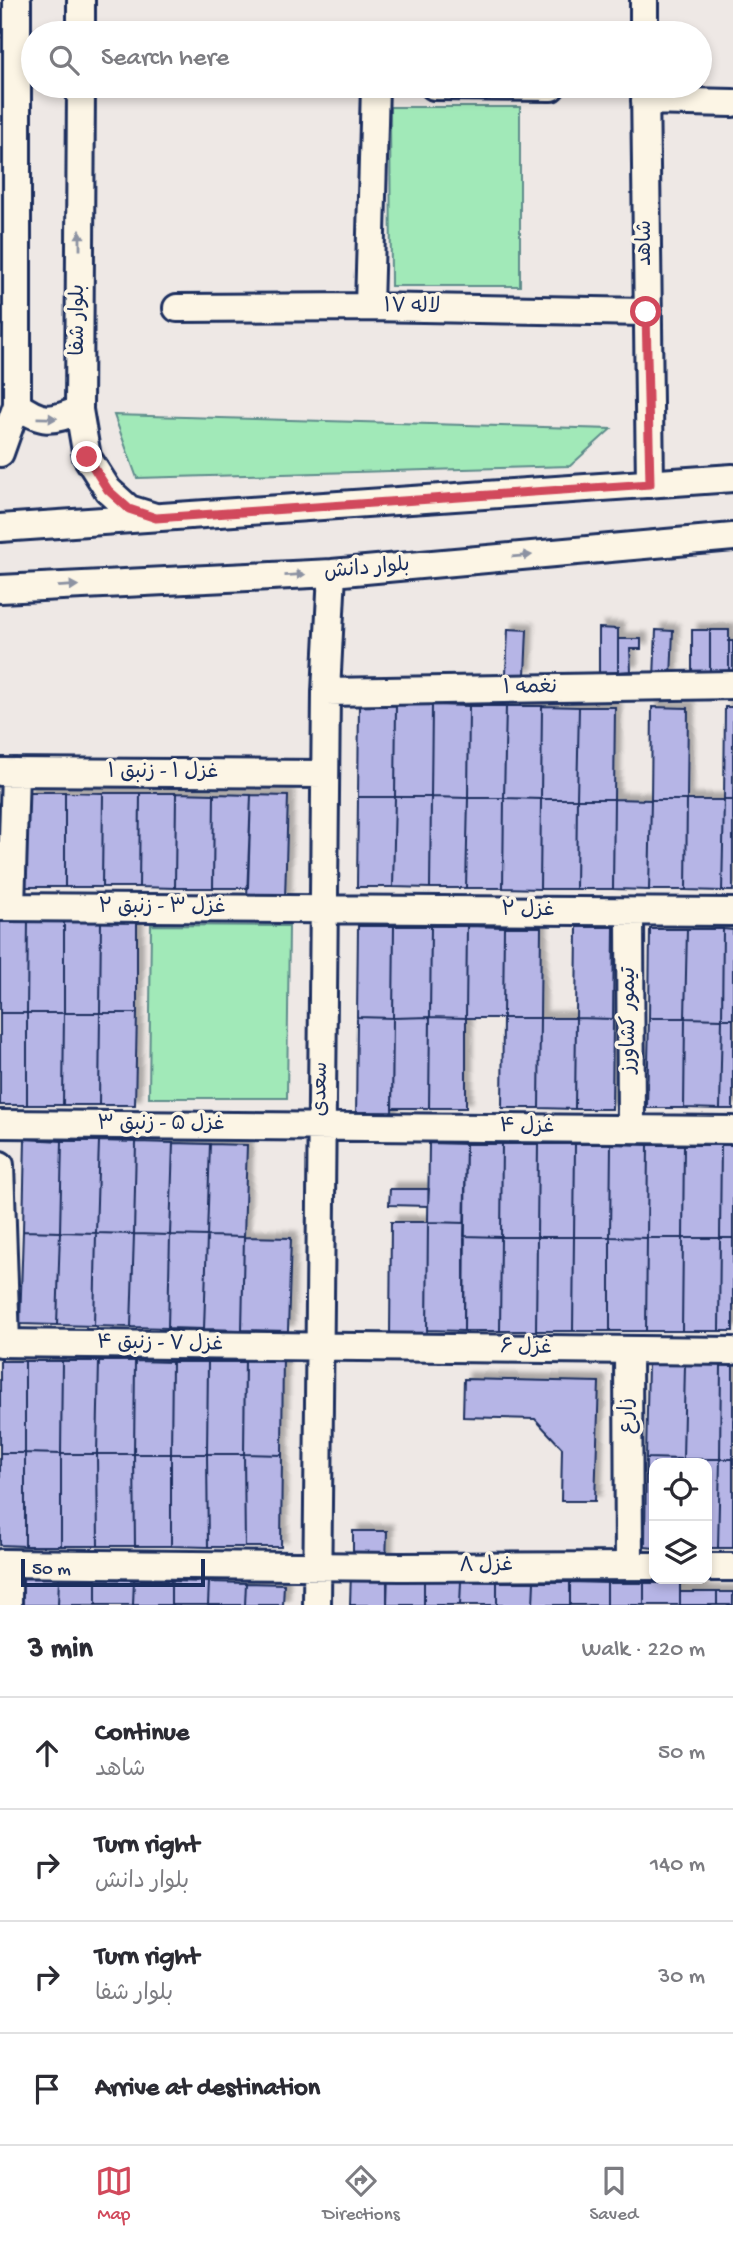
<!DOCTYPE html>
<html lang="en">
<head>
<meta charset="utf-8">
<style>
	:root { --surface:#fff; --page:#f2f2f3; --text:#2b2b33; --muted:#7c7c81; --line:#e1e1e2; --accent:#d1495b }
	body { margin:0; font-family:"Gochi Hand","Playpen Sans Arabic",sans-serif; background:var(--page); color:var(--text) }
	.controls { position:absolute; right:21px; bottom:21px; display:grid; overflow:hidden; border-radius:14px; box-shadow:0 4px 10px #0003 }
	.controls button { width:63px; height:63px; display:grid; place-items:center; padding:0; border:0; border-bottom:2px solid var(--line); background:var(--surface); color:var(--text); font:35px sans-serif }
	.scale { position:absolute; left:21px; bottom:18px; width:184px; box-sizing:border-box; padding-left:7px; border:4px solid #1b2f5e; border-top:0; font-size:19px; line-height:24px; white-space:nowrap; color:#1b2f5e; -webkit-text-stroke:5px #fcf5e5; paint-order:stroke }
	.stop { position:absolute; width:21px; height:21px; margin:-16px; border:5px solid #d1495b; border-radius:50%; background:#fff }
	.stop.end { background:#d1495b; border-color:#fff; box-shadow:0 2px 7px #0008 }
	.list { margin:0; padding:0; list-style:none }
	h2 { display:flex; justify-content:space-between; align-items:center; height:91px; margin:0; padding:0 28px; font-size:30px }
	h2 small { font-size:23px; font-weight:400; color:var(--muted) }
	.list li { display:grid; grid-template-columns:46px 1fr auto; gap:21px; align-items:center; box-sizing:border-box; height:112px; padding:0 28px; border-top:2px solid var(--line) }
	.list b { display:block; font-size:26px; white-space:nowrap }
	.list p { margin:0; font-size:23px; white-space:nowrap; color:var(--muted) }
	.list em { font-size:23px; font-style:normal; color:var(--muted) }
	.icon { flex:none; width:38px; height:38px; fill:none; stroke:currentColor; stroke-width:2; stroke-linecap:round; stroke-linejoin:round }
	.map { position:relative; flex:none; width:733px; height:1605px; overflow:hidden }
	.search { position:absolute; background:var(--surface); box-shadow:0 4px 10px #0003; left:21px; right:21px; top:21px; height:77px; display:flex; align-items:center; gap:18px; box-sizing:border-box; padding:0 24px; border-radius:38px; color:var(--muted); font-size:26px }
	.sheet { height:539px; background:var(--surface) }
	nav { display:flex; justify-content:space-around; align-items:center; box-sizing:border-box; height:98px; border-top:2px solid var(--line); background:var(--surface); font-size:19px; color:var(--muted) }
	nav a { display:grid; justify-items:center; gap:4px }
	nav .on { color:var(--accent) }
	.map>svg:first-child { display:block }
	.green { fill:#a1e9b8; stroke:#5e8c8b; stroke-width:2 }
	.building { fill:#b6b5e6; stroke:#1b2f5e; stroke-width:2; filter:url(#shadow) }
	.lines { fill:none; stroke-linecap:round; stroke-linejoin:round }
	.minor-casing { stroke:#1b2f5e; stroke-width:32 }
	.minor { stroke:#fcf5e5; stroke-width:26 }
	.oneway { fill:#8c92a2 }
	.route { stroke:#d1495b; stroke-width:9 }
	.labels { text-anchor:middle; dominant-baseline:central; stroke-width:7; stroke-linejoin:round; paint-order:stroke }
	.street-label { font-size:21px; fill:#1b2f5e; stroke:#fcf5e5 }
</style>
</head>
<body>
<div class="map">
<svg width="733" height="1605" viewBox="0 0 733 1605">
	<defs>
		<filter id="shadow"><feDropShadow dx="6" dy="-6" stdDeviation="2" flood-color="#0004"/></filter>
	</defs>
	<rect width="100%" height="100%" fill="#eee8e5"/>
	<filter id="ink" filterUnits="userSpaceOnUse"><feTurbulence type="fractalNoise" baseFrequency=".0143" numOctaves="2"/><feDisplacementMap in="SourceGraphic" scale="14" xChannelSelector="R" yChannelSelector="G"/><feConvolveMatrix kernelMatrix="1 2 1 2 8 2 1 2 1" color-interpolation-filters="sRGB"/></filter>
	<g filter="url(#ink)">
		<path class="green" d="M390 107H520V286H391Z
			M114 415 611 429 570 466 137 478Z
			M151 925 289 926 287 1098H149Z"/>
		<path class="building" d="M599 628 618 629V676H599Z
			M508 629 527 630 525 675 506 674Z
			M656 630 673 631 671 678H654Z
			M692 630H710V682H692Z
			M710 630H729V681L710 682Z
			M618 639H641V649H630L631 671 618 672Z
			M729 641H733V681H729Z
			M359 705H396L395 797H358Z
			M396 705H432L431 797H395Z
			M432 705 469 706 468 798 431 797Z
			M469 706H506L504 798H468Z
			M506 706H542L541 799 504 798Z
			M542 706 579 707 577 799H541Z
			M579 707H615L614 799H577Z
			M652 707 688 708 687 800H651Z
			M725 707H733V800H724Z
			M27 792H65V887H26Z
			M65 792 103 793 102 887H65Z
			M103 793H140L139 887H102Z
			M140 793H176L175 888 139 887Z
			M176 793 214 794 213 888H175Z
			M214 794 251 795 248 888H213Z
			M251 795 288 796 285 899 247 897Z
			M358 797H395L393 887H357Z
			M395 797H431L430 888 393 887Z
			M431 797 468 798 466 888H430Z
			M468 798H504L503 888H466Z
			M504 798 541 799 540 889 503 888Z
			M541 799H577L576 889H540Z
			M577 799H614L613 889H576Z
			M614 799 651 800 649 890 613 889Z
			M651 800H687L686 890H649Z
			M687 800H724L722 891 686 890Z
			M724 800H733V891H722Z
			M0 919H28L27 1013H0Z
			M28 919H64V1013H27Z
			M64 919 101 920 100 1013H64Z
			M101 920H137V1013H100Z
			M358 926H394L393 1018 357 1017Z
			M394 926H431L430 1017 393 1018Z
			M431 926H467L466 1018 430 1017Z
			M467 926 504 927 503 1018H466Z
			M504 927H541L540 1018H503Z
			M577 927H614L613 1019 576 1018Z
			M650 929H687L685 1018H649Z
			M687 929H723L722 1019 685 1018Z
			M723 929 733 930V1019H722Z
			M0 1013H27V1105H0Z
			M27 1013H64L63 1105H27Z
			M64 1013H100L99 1105H63Z
			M100 1013H137L135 1105H99Z
			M357 1017 393 1018 392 1122H356Z
			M430 1017 466 1018V1108H429Z
			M430 1017 429 1108H392L393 1018Z
			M503 1018H540L539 1108H502Z
			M540 1018H576L575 1109 539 1108Z
			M576 1018 613 1019 612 1109H575Z
			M649 1018H685L684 1108H647Z
			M685 1018 722 1019 720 1109 684 1108Z
			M722 1019H733V1109H720Z
			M25 1139 62 1141 60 1232 23 1231Z
			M62 1141H99L96 1233 60 1232Z
			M99 1141 136 1142 134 1234 96 1233Z
			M136 1142 173 1143 170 1235 134 1234Z
			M173 1143 210 1144 207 1236 170 1235Z
			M429 1143 466 1144 465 1223 428 1222Z
			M210 1144 247 1145 244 1237 207 1236Z
			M466 1144H502L501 1237 464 1236Z
			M502 1144H538L537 1237H501Z
			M538 1144H575L574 1237H537Z
			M575 1144H611L610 1237H574Z
			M611 1144 648 1145 647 1238 610 1237Z
			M648 1145H684L683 1238H647Z
			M684 1145H721L720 1238H683Z
			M721 1145H733V1238H720Z
			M390 1189H429L428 1206 389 1205Z
			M391 1222H428L427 1336 390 1335Z
			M428 1222 465 1223 464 1331 427 1330Z
			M23 1231 60 1232 57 1325 20 1324Z
			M60 1232 96 1233 94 1326 57 1325Z
			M96 1233 134 1234 131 1327 94 1326Z
			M134 1234 170 1235 168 1328 131 1327Z
			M170 1235 207 1236 204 1329 168 1328Z
			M207 1236 244 1237 242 1330 204 1329Z
			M464 1236 501 1237 500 1331H464Z
			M244 1237 291 1238 288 1331 242 1330Z
			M501 1237H537L536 1331H500Z
			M537 1237H574L573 1331H536Z
			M574 1237H610V1331H573Z
			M610 1237 647 1238 646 1331H610Z
			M647 1238H683L682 1331H646Z
			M683 1238H720L719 1331H682Z
			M720 1238H733V1331H719Z
			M245 1352H283L282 1455 244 1454Z
			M0 1361H25V1453H0Z
			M25 1361H62L61 1454 25 1453Z
			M62 1361H99L97 1454H61Z
			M99 1361H135L134 1454H97Z
			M135 1361 172 1362 171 1454H134Z
			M172 1362H208L207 1454H171Z
			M208 1362H245L244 1454H207Z
			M648 1364H685L683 1459 646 1458Z
			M685 1364 721 1365 720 1459H683Z
			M721 1365H733V1459H720Z
			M464 1379 599 1382 595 1501H561L562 1448 535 1419 463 1417Z
			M0 1453H25V1546L0 1545Z
			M25 1453 61 1454V1546H25Z
			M61 1454H97L98 1546H61Z
			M97 1454H134L135 1546H98Z
			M134 1454H171V1546H135Z
			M171 1454H207L208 1547 171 1546Z
			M207 1454H244L245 1547H208Z
			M244 1454 282 1455 281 1547H245Z
			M646 1458 683 1459V1463H654V1548L645 1547Z
			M683 1459H720L718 1548H707V1463H683Z
			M720 1459H733V1548H718Z
			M353 1531H387L386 1563H353Z
			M351 1572H388L387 1605H350Z
			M22 1578H59L58 1605H21Z
			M59 1578 96 1579V1605H58Z
			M96 1579 134 1580 133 1605H96Z
			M134 1580 171 1581V1605H133Z
			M171 1581 209 1582 208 1605H171Z
			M387 1581H424V1605H387Z
			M424 1581H461L460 1605H424Z
			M461 1581 497 1582V1605H460Z
			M209 1582 246 1583 245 1605H208Z
			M497 1582H534L533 1605H497Z
			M534 1582H570V1605H533Z
			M570 1582 607 1583V1605H570Z
			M246 1583 284 1584 283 1605H245Z
			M607 1583H644V1605H607Z
			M644 1583H680V1605H644Z
			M680 1592H717V1605H680Z
			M717 1592H733V1605H717Z"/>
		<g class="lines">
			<g class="minor-casing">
				<path id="minor" d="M644 0V33
					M81 33V0
					M81 86 79 410 87 457 108 490 129 509 155 517
					M434 86 551 87
					M645 86 650 484
					M645 101 733 103
					M369 307 375 86
					M177 308 369 307 646 312
					M17 405C42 423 51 422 79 410
					M0 453 17 405V0
					M0 528 733 478
					M0 589 332 573 733 537
					M326 692 733 685
					M0 772 325 774
					M0 907 733 912
					M11 907 15 772
					M630 912 631 1129
					M0 1124 733 1130
					M0 1165 6 1343
					M0 1343 733 1351
					M628 1350 629 1565
					M0 1563 401 1567 654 1566
					M707 1567H733
					M8 1605V1564
					M317 1605 326 692 332 573"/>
			</g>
			<use href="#minor" class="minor"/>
		</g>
		<defs><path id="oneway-solid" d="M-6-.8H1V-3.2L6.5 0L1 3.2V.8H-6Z" transform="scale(1.75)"/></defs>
		<g class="oneway">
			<use href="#oneway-solid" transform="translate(80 240) rotate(-90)"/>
			<use href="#oneway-solid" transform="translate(47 418) rotate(1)"/>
			<use href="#oneway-solid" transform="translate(522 556) rotate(-5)"/>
			<use href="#oneway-solid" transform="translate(295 575) rotate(-3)"/>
			<use href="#oneway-solid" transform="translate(68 586) rotate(-3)"/>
		</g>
	</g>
	<g class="lines" filter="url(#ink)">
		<path class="route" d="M87 457 108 490 129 509 156 518 650 484 646 312"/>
	</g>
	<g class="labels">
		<g class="street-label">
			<text transform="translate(646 243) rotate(-90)">شاهد</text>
			<text transform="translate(412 308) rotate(1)">لاله ۱۷</text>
			<text transform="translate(79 320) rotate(-90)">بلوار شفا</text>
			<text transform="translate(367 570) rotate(-5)">بلوار دانش</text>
			<text transform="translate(530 689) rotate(-1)">نغمه ۱</text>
			<text x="163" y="773">غزل ۱ - زنبق ۱</text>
			<text x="162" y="908">غزل ۳ - زنبق ۲</text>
			<text x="528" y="911">غزل ۲</text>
			<text transform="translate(630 1020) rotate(-90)">تیمور کشاورز</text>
			<text transform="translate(322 1089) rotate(-89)">سعدی</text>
			<text x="161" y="1125">غزل ۵ - زنبق ۳</text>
			<text transform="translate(527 1128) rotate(1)">غزل ۴</text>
			<text transform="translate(160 1345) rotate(1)">غزل ۷ - زنبق ۴</text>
			<text transform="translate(526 1349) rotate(1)">غزل ۶</text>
			<text transform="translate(628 1416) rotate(-90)">زارع</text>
			<text transform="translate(486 1567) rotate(-1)">غزل ۸</text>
		</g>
	</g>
</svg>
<div class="controls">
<button><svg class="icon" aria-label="locate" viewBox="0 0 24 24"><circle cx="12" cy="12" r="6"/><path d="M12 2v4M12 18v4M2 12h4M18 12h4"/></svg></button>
<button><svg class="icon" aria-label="layers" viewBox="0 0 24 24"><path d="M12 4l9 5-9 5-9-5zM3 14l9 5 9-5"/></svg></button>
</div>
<div class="scale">50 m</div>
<div class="stop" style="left:646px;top:312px"></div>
<div class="stop end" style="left:87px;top:457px"></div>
<div class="search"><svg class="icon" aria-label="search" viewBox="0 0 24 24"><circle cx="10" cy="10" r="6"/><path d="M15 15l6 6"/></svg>Search here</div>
</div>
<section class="sheet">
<h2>3 min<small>Walk · 220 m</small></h2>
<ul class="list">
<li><svg class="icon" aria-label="ahead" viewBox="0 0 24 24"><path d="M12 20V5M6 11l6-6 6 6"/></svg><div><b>Continue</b><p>شاهد</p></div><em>50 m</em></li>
<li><svg class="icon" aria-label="right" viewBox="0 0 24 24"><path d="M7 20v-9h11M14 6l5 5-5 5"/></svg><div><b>Turn right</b><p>بلوار دانش</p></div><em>140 m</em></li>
<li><svg class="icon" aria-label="right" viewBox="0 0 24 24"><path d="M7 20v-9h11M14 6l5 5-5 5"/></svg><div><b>Turn right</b><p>بلوار شفا</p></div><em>30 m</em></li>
<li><svg class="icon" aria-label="arrive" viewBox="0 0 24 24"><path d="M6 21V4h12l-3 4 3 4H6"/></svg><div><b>Arrive at destination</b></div></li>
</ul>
</section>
<nav>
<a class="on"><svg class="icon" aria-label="map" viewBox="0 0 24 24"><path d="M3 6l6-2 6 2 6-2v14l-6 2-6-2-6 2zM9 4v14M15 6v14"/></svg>Map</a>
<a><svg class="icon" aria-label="directions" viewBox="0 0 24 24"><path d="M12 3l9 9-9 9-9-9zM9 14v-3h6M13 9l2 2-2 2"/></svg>Directions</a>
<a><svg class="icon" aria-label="saved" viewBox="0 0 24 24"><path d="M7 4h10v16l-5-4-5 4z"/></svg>Saved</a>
</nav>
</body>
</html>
